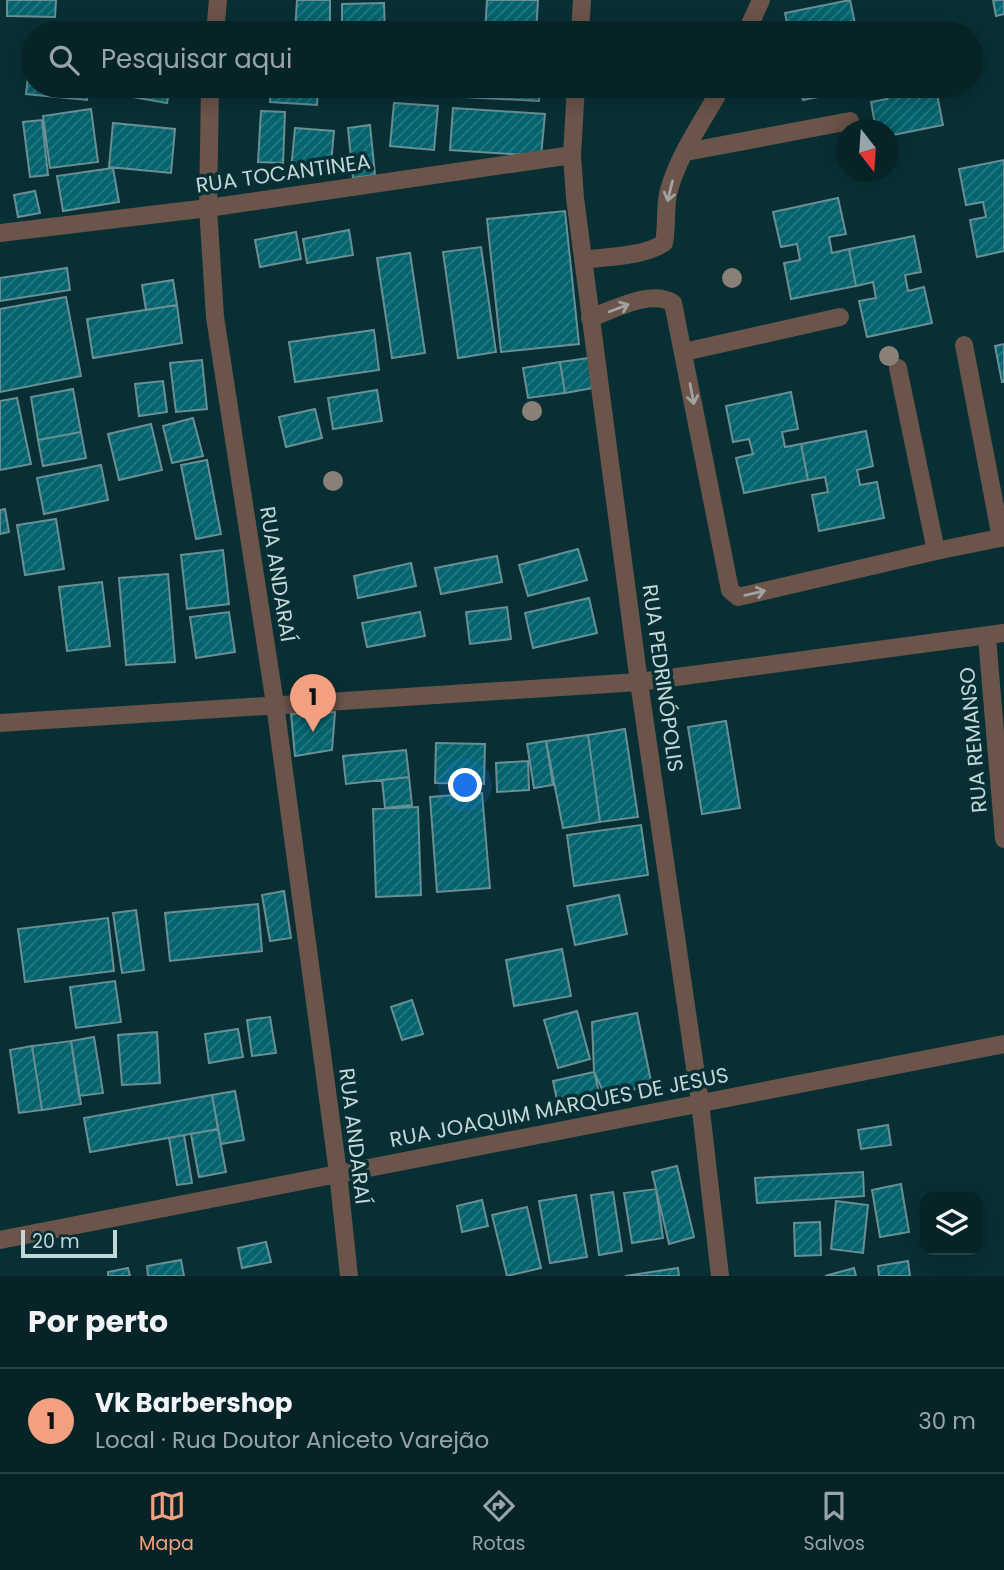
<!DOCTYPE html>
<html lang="pt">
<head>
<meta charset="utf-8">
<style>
	:root { --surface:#062427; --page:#0f2c2f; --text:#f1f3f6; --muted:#98a4a7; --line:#274144; --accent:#f2a07f }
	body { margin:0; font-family:Poppins,sans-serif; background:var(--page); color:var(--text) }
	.controls { position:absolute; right:21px; bottom:21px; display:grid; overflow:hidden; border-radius:14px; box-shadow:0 4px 18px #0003 }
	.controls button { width:63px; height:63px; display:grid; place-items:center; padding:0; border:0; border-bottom:2px solid var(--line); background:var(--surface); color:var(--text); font:35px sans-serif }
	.compass { position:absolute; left:836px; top:119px; width:63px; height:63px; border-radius:50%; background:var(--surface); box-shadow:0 4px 18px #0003; rotate:163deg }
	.scale { position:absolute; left:21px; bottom:18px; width:96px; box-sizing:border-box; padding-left:7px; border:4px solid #c3d7d9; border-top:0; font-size:19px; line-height:24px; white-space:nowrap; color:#c3d7d9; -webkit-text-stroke:5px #083034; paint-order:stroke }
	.you { position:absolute; left:466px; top:786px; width:24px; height:24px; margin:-18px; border:5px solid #fff; border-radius:50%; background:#1a73e8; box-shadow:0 0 0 10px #1a73e833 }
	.badge { display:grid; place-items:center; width:46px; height:46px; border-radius:50%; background:var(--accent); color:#111; font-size:23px; font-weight:700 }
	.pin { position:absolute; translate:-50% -58px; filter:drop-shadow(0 2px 4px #0008) }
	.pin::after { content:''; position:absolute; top:37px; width:24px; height:21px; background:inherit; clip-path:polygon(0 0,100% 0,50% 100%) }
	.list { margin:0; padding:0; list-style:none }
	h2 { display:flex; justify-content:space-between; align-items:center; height:91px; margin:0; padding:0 28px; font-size:30px }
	h2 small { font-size:23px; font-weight:400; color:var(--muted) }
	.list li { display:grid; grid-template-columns:46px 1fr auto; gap:21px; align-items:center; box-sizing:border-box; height:105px; padding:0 28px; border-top:2px solid var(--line) }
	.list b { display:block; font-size:26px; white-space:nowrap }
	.list p { margin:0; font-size:23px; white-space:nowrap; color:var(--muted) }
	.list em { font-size:23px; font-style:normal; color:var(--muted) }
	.icon { flex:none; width:38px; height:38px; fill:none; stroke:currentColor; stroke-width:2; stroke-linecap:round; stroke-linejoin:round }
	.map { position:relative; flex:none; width:1004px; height:1276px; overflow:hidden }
	.search { position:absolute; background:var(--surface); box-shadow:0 4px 18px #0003; left:21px; right:21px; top:21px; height:77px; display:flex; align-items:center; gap:18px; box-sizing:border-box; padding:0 24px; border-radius:38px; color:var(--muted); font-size:26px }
	.sheet { height:196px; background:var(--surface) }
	nav { display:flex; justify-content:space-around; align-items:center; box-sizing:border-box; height:98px; border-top:2px solid var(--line); background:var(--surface); font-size:19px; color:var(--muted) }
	nav a { display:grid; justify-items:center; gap:4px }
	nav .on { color:var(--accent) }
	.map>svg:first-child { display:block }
	.building { fill:url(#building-hatch); stroke:#698f95; stroke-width:2 }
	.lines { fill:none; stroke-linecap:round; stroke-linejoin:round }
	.minor { stroke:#6b544a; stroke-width:18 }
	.tree { fill:#8a8077 }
	.oneway { stroke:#a0a3a0 }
	.labels { text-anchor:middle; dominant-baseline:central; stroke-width:7; stroke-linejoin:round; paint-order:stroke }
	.street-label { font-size:21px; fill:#c3d7d9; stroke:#083034 }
</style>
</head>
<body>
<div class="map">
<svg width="1004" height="1276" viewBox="0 0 1004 1276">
	<defs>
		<pattern id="building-hatch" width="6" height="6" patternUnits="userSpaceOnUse" patternTransform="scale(1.75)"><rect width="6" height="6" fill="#04636d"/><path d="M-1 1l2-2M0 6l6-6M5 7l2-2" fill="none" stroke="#277981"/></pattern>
	</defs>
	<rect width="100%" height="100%" fill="#083034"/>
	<path class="building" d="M7 0H56L55 17 7 16Z
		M297 0H330V33H295Z
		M487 0H538L536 33H485Z
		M850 0 857 33H789L785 13Z
		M993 0H1004V14L996 16Z
		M384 3 385 33H342V4Z
		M32 41 33 86H89L87 100 26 94Z
		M105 86H170L167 103 104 92Z
		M271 86H318L317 105 270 102Z
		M426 86H540L539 101 426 95Z
		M799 86H867L868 87 803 100Z
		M885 86H918L920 92 936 89 943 125 888 136V130H876L871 102 887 99Z
		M394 103 438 106 434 150 390 146Z
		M453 108 545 114 541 156 450 150Z
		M91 109 98 162 50 168 43 116Z
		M261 111 285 112 283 163 258 162Z
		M42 120 48 175 30 177 23 122Z
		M113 123 175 129 171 173 109 167Z
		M370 125 375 175 353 178 348 128Z
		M295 128 334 131 330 174 291 170Z
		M1004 160V251L977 257 970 220 986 217 983 202 966 205 959 169Z
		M113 168 119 202 63 211 57 176Z
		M35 191 40 213 18 217 14 195Z
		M838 198 846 234 829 237 832 253 849 249 856 286 791 299 784 263 800 260 797 244 781 247 773 212Z
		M565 211 579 344 501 352 487 219Z
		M349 230 353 255 307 263 303 239Z
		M296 232 301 259 260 267 255 240Z
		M914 236 921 272 905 275 908 291 924 287 932 323 867 337 859 301 876 298 873 282 856 286 849 249Z
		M481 247 496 352 458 358 443 252Z
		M410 253 425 353 392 358 377 258Z
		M67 268 70 290 0 301V278Z
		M173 280 177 305 146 310 142 285Z
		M66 297 81 376 0 392V309Z
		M177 305 182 343 93 358 87 319Z
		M374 330 379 370 295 382 289 342Z
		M1004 344V382H1002L995 346Z
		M589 358 593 388 565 393 560 362Z
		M202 360 207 409 176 412 170 363Z
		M560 362 565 393 528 398 523 368Z
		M163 381 167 412 139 416 135 384Z
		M73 389 81 432 38 440 31 397Z
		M377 390 382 421 333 429 328 398Z
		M791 392 798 429 782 432 785 447 801 444 808 480 744 493 736 458 753 454 749 439 733 442 726 406Z
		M17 398 31 464 0 470V401Z
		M315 409 322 438 286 447 279 417Z
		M193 418 203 456 172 463 163 426Z
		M151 424 162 470 119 480 108 434Z
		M866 431 873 466 857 470 860 485 877 482 884 518 819 531 812 495 828 492 825 477 808 480 801 444Z
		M81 432 86 458 43 466 38 440Z
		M207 460 221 534 196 539 181 465Z
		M101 465 108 500 44 514 37 478Z
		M5 509 9 532 0 534V510Z
		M56 519 64 569 25 575 17 525Z
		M578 549 587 580 528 596 519 565Z
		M223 550 229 604 187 609 181 555Z
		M497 556 502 582 441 594 435 568Z
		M411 563 416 586 358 598 354 576Z
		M168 574 175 662 126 665 119 578Z
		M102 582 110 646 67 651 59 587Z
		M589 598 597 633 533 648 525 613Z
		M507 607 511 639 470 644 466 612Z
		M229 612 235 652 196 658 190 617Z
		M420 612 425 636 367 647 362 623Z
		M335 712 332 750 295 756 291 714Z
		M726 721 740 808 702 814 688 727Z
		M625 729 638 817 600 822 588 735Z
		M588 735 600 822 563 828 546 741Z
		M546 741 553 785 534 788 527 744Z
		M436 743 485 744 484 784 435 783Z
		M406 750 409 777 346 784 343 756Z
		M528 761 529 790 497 792 496 763Z
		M409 777 412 805 385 808 382 780Z
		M482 793 490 888 437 892 430 797Z
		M418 807 421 895 376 897 373 809Z
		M641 825 648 875 574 886 567 835Z
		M284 891 291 938 270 941 262 895Z
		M619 895 627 934 575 945 567 906Z
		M258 904 262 951 170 961 165 913Z
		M136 910 144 970 122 973 113 913Z
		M108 918 114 971 25 982 18 929Z
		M562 949 571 996 514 1006 506 960Z
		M115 981 121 1022 76 1028 70 987Z
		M412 1000 423 1034 402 1040 391 1007Z
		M577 1011 590 1059 558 1068 544 1020Z
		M637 1013 652 1086 605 1095 594 1072 592 1022Z
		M270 1017 276 1053 252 1056 247 1020Z
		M238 1029 243 1057 209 1063 205 1034Z
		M157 1032 160 1083 122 1085 118 1035Z
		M94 1037 103 1093 79 1096 71 1041Z
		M71 1041 81 1104 42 1110 32 1046Z
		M32 1046 42 1110 19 1113 10 1050Z
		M594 1072 600 1096 558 1105 553 1081Z
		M235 1091 244 1140 221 1144 212 1095Z
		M212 1095 218 1129 90 1152 84 1118Z
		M888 1125 891 1145 861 1149 858 1130Z
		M218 1129 226 1172 199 1177 191 1134Z
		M184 1135 192 1183 177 1185 169 1138Z
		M677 1166 694 1237 669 1244 652 1172Z
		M863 1172 864 1196 757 1203 755 1178Z
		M901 1184 909 1232 880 1237 872 1190Z
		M656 1189 663 1238 632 1243 624 1193Z
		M613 1192 622 1251 599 1255 591 1195Z
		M576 1195 587 1257 550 1263 539 1201Z
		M482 1200 488 1226 462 1232 457 1206Z
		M836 1201 868 1205 863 1253 831 1249Z
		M527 1207 541 1268 507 1276 492 1215Z
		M820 1222 821 1255 795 1256 794 1223Z
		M266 1242 271 1262 242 1268 238 1248Z
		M181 1260 184 1276H148L147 1266Z
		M908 1261 910 1276H879L878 1266Z
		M128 1268 130 1276H108V1272Z
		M678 1268 679 1276H625Z
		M854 1268 856 1276H825Z"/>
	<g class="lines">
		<path class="minor" d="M215 33 218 0
			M580 33 582 0
			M746 33 761 0
			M210 86 208 208 215 317 275 704 338 1173 349 1276
			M576 86 572 155 575 198 639 682 700 1102 720 1276
			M686 152 850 121
			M0 233 208 208 572 155
			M584 260C610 256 642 257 664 243 667 228 665 208 668 194 677 156 704 120 722 86
			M590 318C614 310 649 289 673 303L730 590 738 597 936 551 1004 537
			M964 345 1001 538
			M684 352 840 317
			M898 368 936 551
			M987 637 1004 839
			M0 723 639 682 1004 633
			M0 1240 1004 1044"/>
	</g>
	<g class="tree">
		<circle cx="732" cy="278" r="10"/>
		<circle cx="889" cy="356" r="10"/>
		<circle cx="532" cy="411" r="10"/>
		<circle cx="333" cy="481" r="10"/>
	</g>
	<defs><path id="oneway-shaft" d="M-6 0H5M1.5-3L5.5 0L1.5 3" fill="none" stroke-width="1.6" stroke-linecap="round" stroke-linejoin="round" transform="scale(1.75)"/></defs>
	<g class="oneway">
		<use href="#oneway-shaft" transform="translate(670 191) rotate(104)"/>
		<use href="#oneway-shaft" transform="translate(619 308) rotate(-21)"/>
		<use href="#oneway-shaft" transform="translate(692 394) rotate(79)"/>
		<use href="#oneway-shaft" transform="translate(755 593) rotate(-13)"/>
	</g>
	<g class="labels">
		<g class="street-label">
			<text transform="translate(283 173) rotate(-8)">RUA TOCANTINEA</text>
			<text transform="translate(278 574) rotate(81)">RUA ANDARAÍ</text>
			<text transform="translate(663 678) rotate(82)">RUA PEDRINÓPOLIS</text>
			<text transform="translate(973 740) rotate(-95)">RUA REMANSO</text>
			<text transform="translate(559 1107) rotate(-11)">RUA JOAQUIM MARQUES DE JESUS</text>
			<text transform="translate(355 1136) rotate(83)">RUA ANDARAÍ</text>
		</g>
	</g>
</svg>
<div class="controls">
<button><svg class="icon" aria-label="layers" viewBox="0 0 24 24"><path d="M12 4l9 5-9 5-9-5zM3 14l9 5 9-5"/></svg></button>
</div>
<svg class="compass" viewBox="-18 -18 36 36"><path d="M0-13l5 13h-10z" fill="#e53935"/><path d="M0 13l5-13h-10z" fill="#98a4a7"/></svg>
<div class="scale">20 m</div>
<div class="you"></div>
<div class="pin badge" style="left:313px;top:732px">1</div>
<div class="search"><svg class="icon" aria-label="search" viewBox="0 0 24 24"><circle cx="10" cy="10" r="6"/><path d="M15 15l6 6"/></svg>Pesquisar aqui</div>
</div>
<section class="sheet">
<h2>Por perto<small></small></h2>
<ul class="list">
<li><span class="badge">1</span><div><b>Vk Barbershop</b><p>Local · Rua Doutor Aniceto Varejão</p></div><em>30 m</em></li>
</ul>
</section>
<nav>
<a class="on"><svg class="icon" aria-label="map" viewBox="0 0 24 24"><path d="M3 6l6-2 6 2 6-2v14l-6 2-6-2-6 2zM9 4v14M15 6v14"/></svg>Mapa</a>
<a><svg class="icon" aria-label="directions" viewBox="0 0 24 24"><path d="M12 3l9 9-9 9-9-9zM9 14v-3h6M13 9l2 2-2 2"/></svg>Rotas</a>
<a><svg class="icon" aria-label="saved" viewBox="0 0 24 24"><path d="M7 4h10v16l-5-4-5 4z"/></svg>Salvos</a>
</nav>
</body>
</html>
